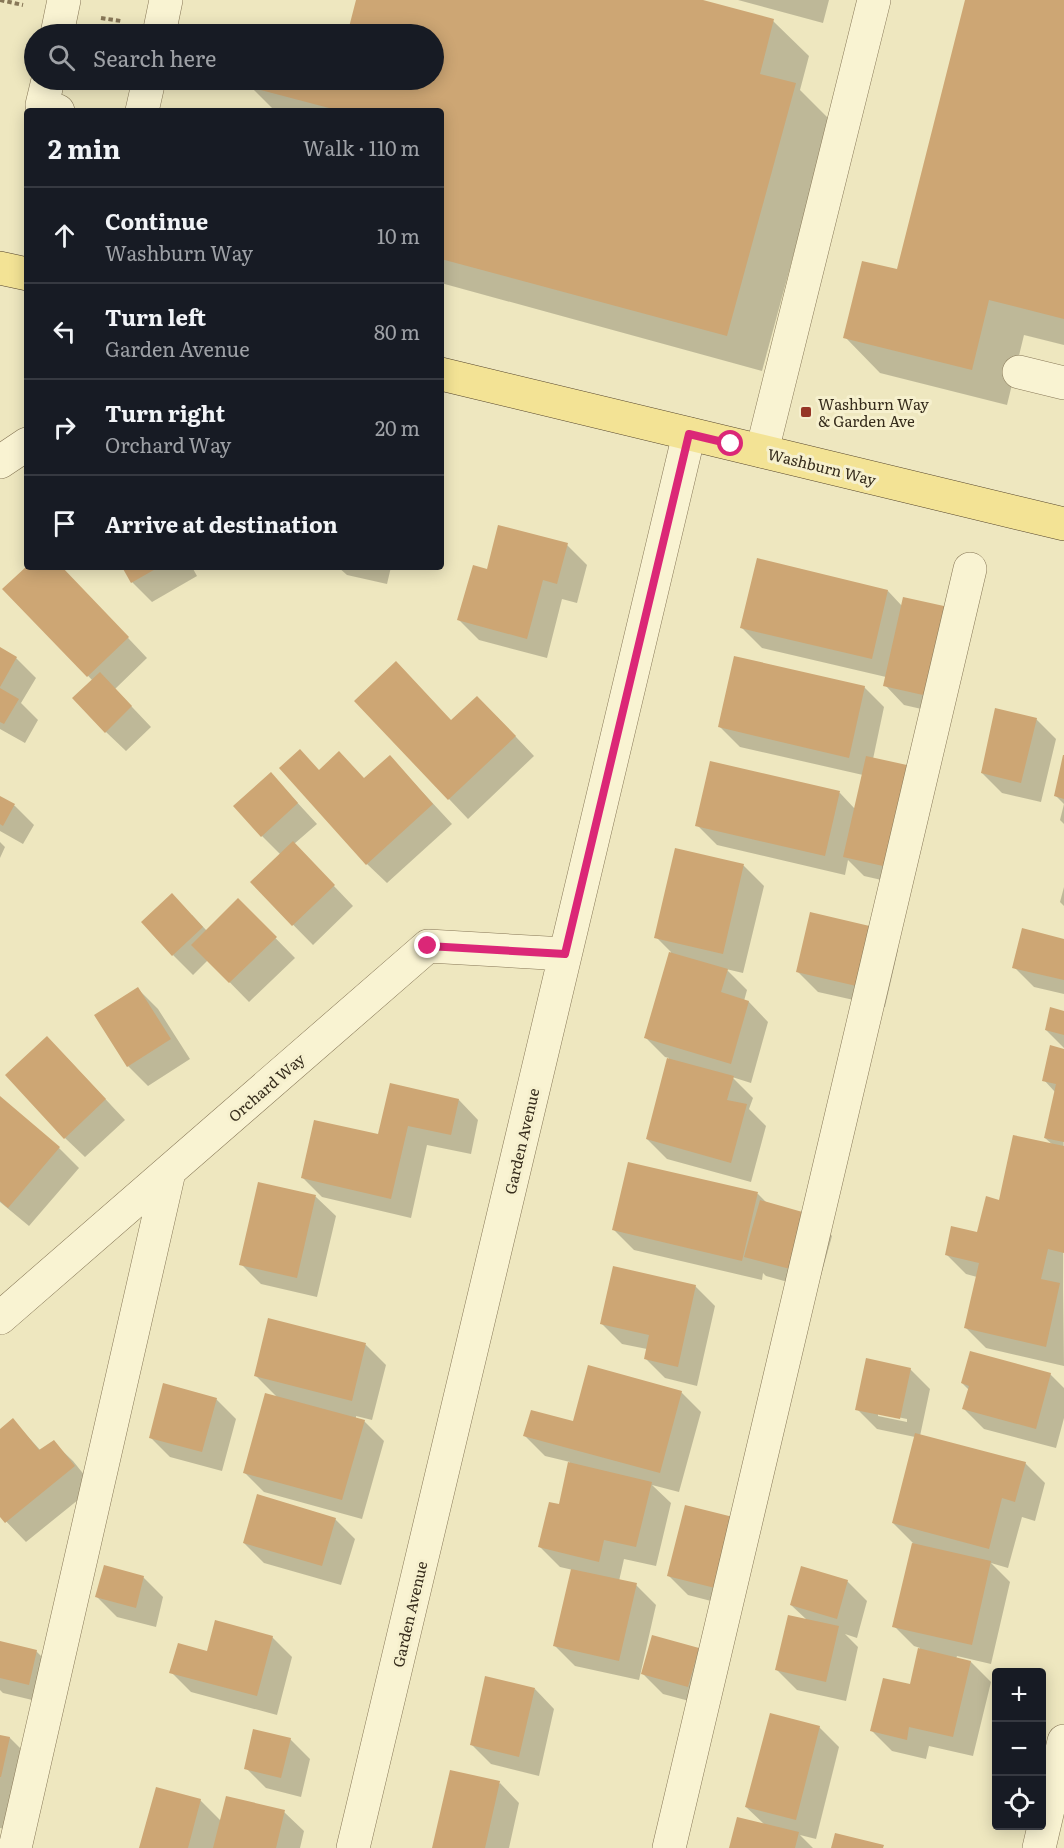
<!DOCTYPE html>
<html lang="en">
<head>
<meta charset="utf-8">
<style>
	:root { --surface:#171b24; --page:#20242c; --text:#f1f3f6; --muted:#9ea1a6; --line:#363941 }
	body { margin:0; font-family:Literata,serif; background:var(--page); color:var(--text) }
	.controls { position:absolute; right:18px; bottom:18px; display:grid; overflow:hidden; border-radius:6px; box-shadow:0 3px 15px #0003 }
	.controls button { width:54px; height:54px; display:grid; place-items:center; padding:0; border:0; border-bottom:2px solid var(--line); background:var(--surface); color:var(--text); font:30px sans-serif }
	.stop { position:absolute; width:18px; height:18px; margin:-14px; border:4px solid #db2777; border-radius:50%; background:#fff }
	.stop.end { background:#db2777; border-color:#fff; box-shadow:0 2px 6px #0008 }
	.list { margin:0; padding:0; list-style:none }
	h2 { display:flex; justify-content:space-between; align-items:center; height:78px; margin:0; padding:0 24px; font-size:26px }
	h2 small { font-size:20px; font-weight:400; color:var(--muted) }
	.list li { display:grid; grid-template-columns:39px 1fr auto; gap:18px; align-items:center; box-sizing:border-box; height:96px; padding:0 24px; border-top:2px solid var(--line) }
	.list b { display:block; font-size:22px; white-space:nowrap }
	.list p { margin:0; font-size:20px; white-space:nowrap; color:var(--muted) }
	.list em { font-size:20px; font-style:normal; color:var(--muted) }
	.icon { flex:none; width:33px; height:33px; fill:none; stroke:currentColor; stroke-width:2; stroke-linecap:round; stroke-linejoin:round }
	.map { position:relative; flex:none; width:1064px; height:1848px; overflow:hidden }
	.search { position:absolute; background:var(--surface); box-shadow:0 3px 15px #0003; left:24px; top:24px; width:420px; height:66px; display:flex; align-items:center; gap:15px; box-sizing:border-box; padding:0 21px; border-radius:33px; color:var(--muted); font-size:22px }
	.panel { position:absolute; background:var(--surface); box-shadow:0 3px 15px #0003; left:24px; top:108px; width:420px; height:462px; border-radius:6px }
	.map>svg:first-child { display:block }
	.shadow { fill:#0003; fill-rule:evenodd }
	.building { fill:#cda674 }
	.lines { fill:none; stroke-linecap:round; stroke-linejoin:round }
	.minor-casing { stroke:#877757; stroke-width:34 }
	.major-casing { stroke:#54442c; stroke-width:34 }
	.path { stroke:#877757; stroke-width:4; stroke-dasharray:4.5 3; stroke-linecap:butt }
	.minor { stroke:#f9f3d2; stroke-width:33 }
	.major { stroke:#f3e395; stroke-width:33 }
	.route { stroke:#db2777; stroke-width:8 }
	.poi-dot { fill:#963626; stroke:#f6f0ce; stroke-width:2 }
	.labels { text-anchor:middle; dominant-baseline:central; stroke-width:6; stroke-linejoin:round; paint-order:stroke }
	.poi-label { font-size:15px; fill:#362c1c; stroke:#f6f0ce; text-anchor:start }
	.street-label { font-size:15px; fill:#362c1c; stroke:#f6f0ce }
</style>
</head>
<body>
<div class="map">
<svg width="1064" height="1848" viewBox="0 0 1064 1848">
	<rect width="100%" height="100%" fill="#eee7bf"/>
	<path class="shadow" d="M358 0H698L773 21 809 56 800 90 830 120 762 371 441 283V111H275L250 86 252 80H434V34H331L332 28 349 33Z
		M738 0H829L823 23Z
		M966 0H1064V345L1024 335 1007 405 880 373 845 337 898 271Z
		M567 545 587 565 577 603 562 599 547 658 479 640 459 620 488 570Z
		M61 567 147 658 115 689 151 727 126 751 106 732 93 681 5 589Z
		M123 567H192L197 576 152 602 132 582Z
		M338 567H391L387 584 347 575Z
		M888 591 902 606 952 716 904 705 885 685 886 677 762 648 742 628Z
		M0 649 16 658 36 678 21 703 38 720 25 743 0 729Z
		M864 687 884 707 873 759 915 769 935 789 912 887 864 876 848 860 845 875 717 845 697 825 840 793 855 809 863 775 740 747 720 727Z
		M497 717 534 756 468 819 449 799 452 722Z
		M1036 719 1056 739 1041 802 1002 793 982 773Z
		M390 757 452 824 387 883 367 864 320 771 365 779Z
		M1064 757V824L1060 820 1064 804 1055 795Z
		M271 774 317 824 294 844 353 906 313 945 252 883 281 855 262 836Z
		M0 797 15 806 34 825 23 844 0 831Z
		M0 842 5 847 0 858Z
		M676 849 744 866 764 886 743 973 726 969 747 990 744 1001 749 1002 768 1022 751 1083 732 1077 753 1098 749 1109 766 1126 751 1182 667 1159 647 1139 669 1058 665 1057 645 1037 671 952 656 937Z
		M1064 887V906L1060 902Z
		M238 900 295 958 249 1002 208 960 193 975 173 955 192 915 207 931Z
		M878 930 898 950 885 1007 818 992 798 972Z
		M1064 940V994L1034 987 1014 967Z
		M138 989 158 1009 190 1059 148 1086 128 1066Z
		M1064 1013V1048L1046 1030Z
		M1064 1050 1063 1288 1064 1366 986 1348 966 1328 977 1277 966 1274 946 1254 978 1234 1053 1145 1045 1138 1055 1092 1044 1080Z
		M67 1058 125 1120 85 1157 65 1138Z
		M0 1098 59 1148 79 1168 29 1226 0 1202Z
		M459 1100 478 1120 471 1154 427 1145 411 1218 322 1197 302 1177 379 1136Z
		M260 1184 316 1197 336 1216 317 1297 261 1284 241 1264Z
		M758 1194 768 1204 812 1216 832 1236 817 1290 766 1276 763 1273 762 1280 634 1250 614 1230Z
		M695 1286 715 1306 697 1386 665 1378 645 1358 647 1349 622 1344 602 1324Z
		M269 1320 366 1345 386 1365 372 1420 356 1416V1419L364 1421 384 1441 362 1519 264 1492 244 1472 278 1398 255 1375Z
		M910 1369 930 1389 920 1436 1025 1463 1045 1483 1035 1521 1022 1517 1008 1568 991 1563 1010 1582 991 1664 957 1656 956 1659 971 1662 991 1682 973 1756 929 1746 926 1759 892 1751 872 1731 911 1686 920 1648 914 1646 894 1626 913 1543 893 1523 915 1437 877 1429 857 1409ZM878 1413 907 1419V1422L878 1416Z
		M1050 1374 1064 1388V1418L1056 1448 984 1429 964 1409 969 1390 962 1383Z
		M681 1392 701 1412 679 1492 652 1485 671 1503 656 1566 624 1559 619 1581 636 1585 656 1605 639 1680 575 1666 555 1646 573 1570 560 1567 540 1547 560 1506 570 1462 545 1456 525 1436Z
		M216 1399 236 1419 222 1471 170 1457 150 1437Z
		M13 1420 41 1451 53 1442 73 1461 94 1487 26 1542 0 1515V1430Z
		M686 1507 734 1607 688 1595 668 1575Z
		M335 1519 355 1539 341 1585 264 1563 244 1543Z
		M143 1577 163 1597 156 1627 117 1617 97 1597Z
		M847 1581 867 1601 857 1638 845 1634 858 1647 846 1701 797 1690 777 1670 807 1620 791 1605Z
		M272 1637 292 1657 277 1715 191 1692 171 1672 208 1653Z
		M0 1643 36 1651 56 1671 49 1704 3 1693 0 1690Z
		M698 1649 718 1669 708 1706 663 1694 643 1674Z
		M535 1689 554 1709 539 1776 491 1764 471 1744Z
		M819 1727 839 1747 816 1839 800 1835 813 1848H731L765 1825 746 1807Z
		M0 1736 10 1738 30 1758 12 1831 0 1828Z
		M290 1739 310 1759 301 1797 266 1788 246 1768Z
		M500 1783 519 1803 509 1848H434Z
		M200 1800 221 1821 284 1812 304 1831 300 1848H141Z"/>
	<path class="building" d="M356 0H703L774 19 760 74 796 83 727 336 441 259V111H328L329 108 249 87 251 80H434V34H329L331 27 348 31Z
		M965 0H1064V319L989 300 972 370 843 338 862 261 897 269Z
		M498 525 568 543 557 584 543 580 527 639 457 620 473 565 487 569Z
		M757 558 888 590 872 659 740 628Z
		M27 566 62 567 129 637 87 677 2 589Z
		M122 567H159L131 583Z
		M903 597 953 608 932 697 883 686Z
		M0 647 17 657 0 687Z
		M734 656 865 686 849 758 718 727Z
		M396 661 451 720 477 696 516 736 448 800 354 701Z
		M100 672 132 706 105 733 72 698Z
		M0 688 19 699 4 724 0 722Z
		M995 708 1037 718 1021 783 981 773Z
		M300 749 319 770 339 751 364 778 390 755 433 804 366 865 279 768Z
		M1063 755H1064V799L1054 796Z
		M866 756 916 767 892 868 843 857Z
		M710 761 840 791 825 856 695 826Z
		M271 772 298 803 261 837 233 806Z
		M0 796 15 804 3 826 0 824Z
		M293 841 335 885 292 926 250 882Z
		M675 848 744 864 723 954 654 938Z
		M172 893 203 927 172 956 141 922Z
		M238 898 277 937 229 983 191 945Z
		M810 912 878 928 865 988 796 972Z
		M1022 928 1064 939V980L1012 968Z
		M669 952 728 969 721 992 749 1001 731 1064 644 1038Z
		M138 987 171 1039 127 1067 94 1015Z
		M1050 1007 1064 1011V1035L1045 1030Z
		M47 1036 106 1099 64 1139 5 1075Z
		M1050 1045 1064 1049V1142L1044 1138 1056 1084 1042 1081Z
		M667 1058 734 1076 727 1100 747 1104 731 1163 646 1139Z
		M390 1083 459 1099 451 1135 408 1126 391 1199 301 1178 314 1120 378 1134Z
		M0 1096 60 1147 8 1208 0 1201Z
		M1013 1135 1064 1146V1253L1048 1249 1041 1279 1060 1283 1046 1347 964 1328 979 1263 945 1255 951 1226 977 1232 986 1196 999 1200Z
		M628 1162 758 1192 742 1261 612 1230Z
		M258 1182 316 1195 297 1278 239 1265Z
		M760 1200 813 1215 798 1271 744 1257Z
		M613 1266 696 1285 678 1367 644 1359 649 1335 600 1324Z
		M268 1318 366 1343 352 1401 254 1376Z
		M970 1351 1051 1373 1036 1429 962 1409 969 1386 961 1383Z
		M866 1358 911 1368 900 1419 855 1410Z
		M588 1365 682 1391 660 1473 523 1436 531 1410 573 1421Z
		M163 1383 217 1398 202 1452 149 1438Z
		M265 1393 365 1420 342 1500 243 1473Z
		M13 1418 39 1450 54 1440 75 1466 5 1523 0 1517V1429Z
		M915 1433 1026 1462 1015 1502 1002 1498 989 1549 892 1523Z
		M568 1462 652 1482 636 1547 604 1540 599 1562 538 1547 549 1502 559 1504Z
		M257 1494 336 1518 322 1566 243 1543Z
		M685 1505 733 1517 715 1588 667 1576Z
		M912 1543 991 1561 972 1645 892 1627Z
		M104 1565 144 1576 136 1608 95 1597Z
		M801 1566 848 1580 837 1619 790 1605Z
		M571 1569 637 1583 619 1661 553 1646Z
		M788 1615 839 1626 826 1682 775 1670Z
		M215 1620 273 1636 257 1696 169 1673 178 1643 207 1651Z
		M652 1635 699 1648 688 1687 641 1674Z
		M0 1641 37 1650 29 1685 0 1678Z
		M918 1648 971 1661 953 1737 909 1727 907 1740 870 1731 883 1678 910 1684Z
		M485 1676 535 1688 519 1757 470 1745Z
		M770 1713 820 1726 796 1820 745 1807Z
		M253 1729 291 1738 281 1778 244 1769Z
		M0 1735 10 1737 1 1777H0Z
		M450 1770 500 1781 485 1848H432Z
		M156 1787 201 1799 188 1848H139Z
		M226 1796 285 1810 276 1848H213Z
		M737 1817 799 1832 795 1848H729Z
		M835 1833 884 1845 883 1848H831Z"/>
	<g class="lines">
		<g class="minor-casing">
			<path id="minor" d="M57 34 64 0
				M159 34 166 0
				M48 80 42 105 58 111
				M142 111 149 80
				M1019 372 1064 383
				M762 451 874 0
				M0 462 27 444
				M0 1318 428 946 565 954
				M15 1848 169 1172
				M353 1848 689 434
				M669 1848 970 569
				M1039 1848 1064 1741"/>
		</g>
		<g class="major-casing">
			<path id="major" d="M0 268 27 274
				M441 374 1064 524"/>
		</g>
		<path class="path" d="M0 0 23 5
			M101 18 121 21"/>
		<use href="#minor" class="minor"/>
		<use href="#major" class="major"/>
	</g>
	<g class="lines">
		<path class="route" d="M428 946 565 954 689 434 731 444"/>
	</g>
	<rect class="poi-dot" x="800" y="406" width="12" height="12" rx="3"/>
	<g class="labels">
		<g class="poi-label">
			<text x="818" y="403">Washburn Way<tspan x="818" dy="17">&amp; Garden Ave</tspan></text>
		</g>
		<g class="street-label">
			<text transform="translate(822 466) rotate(14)">Washburn Way</text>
			<text transform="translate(266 1087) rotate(-41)">Orchard Way</text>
			<text transform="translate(521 1141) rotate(-77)">Garden Avenue</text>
			<text transform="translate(409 1614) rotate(-77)">Garden Avenue</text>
		</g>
	</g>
</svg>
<div class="controls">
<button>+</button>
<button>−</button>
<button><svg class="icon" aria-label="locate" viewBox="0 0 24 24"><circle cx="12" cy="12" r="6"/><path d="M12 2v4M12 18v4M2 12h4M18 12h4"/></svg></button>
</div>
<div class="stop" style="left:731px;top:444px"></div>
<div class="stop end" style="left:428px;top:946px"></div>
<div class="search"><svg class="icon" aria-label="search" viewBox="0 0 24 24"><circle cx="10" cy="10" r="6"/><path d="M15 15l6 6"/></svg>Search here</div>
<section class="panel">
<h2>2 min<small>Walk · 110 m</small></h2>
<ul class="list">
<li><svg class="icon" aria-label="ahead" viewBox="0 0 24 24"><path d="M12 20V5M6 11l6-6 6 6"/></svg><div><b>Continue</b><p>Washburn Way</p></div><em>10 m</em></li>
<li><svg class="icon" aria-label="left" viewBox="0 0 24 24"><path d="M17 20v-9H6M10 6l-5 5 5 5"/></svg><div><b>Turn left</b><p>Garden Avenue</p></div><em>80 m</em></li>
<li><svg class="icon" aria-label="right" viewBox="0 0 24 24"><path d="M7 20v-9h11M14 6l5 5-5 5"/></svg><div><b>Turn right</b><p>Orchard Way</p></div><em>20 m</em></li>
<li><svg class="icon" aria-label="arrive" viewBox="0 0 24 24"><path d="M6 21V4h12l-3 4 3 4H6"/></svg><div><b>Arrive at destination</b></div></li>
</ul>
</section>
</div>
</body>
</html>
